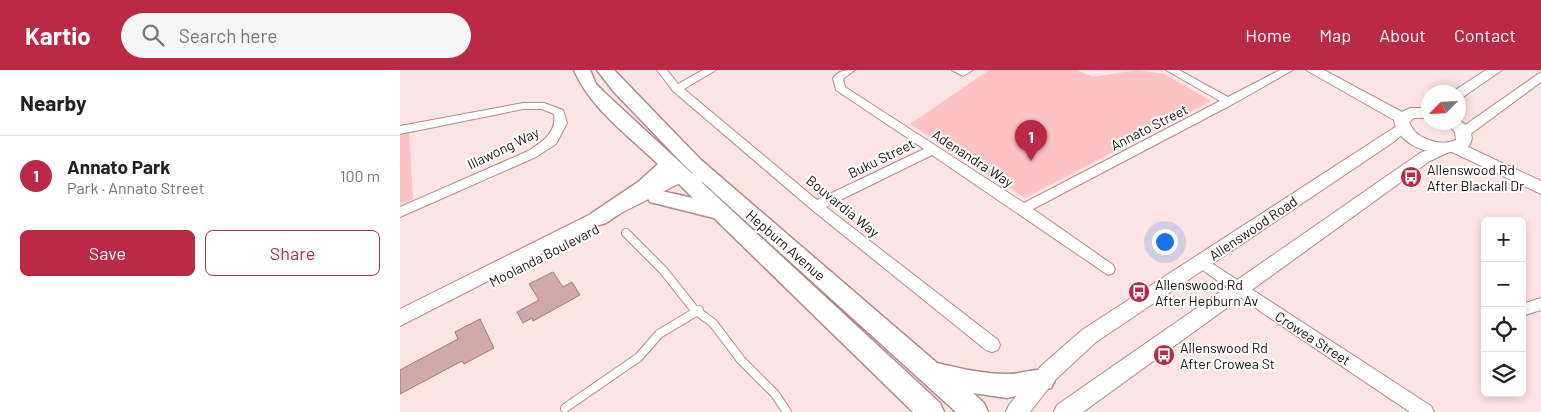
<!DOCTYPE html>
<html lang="en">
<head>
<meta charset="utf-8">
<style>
	:root { --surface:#fff; --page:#f6f6f6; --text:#222; --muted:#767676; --line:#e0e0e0; --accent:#ba2946 }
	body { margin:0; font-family:Barlow,sans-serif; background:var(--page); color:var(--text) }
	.controls { position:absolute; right:15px; bottom:15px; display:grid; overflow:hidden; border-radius:8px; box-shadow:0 2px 8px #0003 }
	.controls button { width:45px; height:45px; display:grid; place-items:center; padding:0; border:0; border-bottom:1px solid var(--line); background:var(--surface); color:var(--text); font:25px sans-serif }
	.compass { position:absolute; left:1021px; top:15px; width:45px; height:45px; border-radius:50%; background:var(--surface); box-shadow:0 2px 8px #0003; rotate:246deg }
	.you { position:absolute; left:764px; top:171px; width:18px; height:18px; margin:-12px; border:4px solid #fff; border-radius:50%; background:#1a73e8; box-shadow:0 0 0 8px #1a73e833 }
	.badge { display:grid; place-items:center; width:32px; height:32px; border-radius:50%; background:var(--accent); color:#fff; font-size:16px; font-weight:700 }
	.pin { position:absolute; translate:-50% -41px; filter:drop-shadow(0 1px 2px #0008) }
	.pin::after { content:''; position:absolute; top:26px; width:18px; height:15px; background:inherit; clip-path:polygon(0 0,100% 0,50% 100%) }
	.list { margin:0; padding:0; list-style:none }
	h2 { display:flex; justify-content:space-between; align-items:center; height:65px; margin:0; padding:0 20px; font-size:21px }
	h2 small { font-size:16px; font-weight:400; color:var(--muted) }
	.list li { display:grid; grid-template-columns:32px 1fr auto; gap:15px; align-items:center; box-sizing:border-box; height:80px; padding:0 20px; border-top:1px solid var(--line) }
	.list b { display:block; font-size:19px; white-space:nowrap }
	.list p { margin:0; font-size:16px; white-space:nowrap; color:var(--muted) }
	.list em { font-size:16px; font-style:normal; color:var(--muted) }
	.actions { display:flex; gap:10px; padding:15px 20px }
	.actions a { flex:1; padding:11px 0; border:1px solid var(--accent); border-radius:8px; text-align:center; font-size:18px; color:var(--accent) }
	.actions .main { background:var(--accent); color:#fff }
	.icon { flex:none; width:28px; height:28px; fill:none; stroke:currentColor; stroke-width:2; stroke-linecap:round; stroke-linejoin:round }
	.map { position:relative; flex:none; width:1141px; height:342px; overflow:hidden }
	header { display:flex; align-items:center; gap:30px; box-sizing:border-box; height:70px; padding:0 25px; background:var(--accent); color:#fff }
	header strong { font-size:24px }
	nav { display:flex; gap:28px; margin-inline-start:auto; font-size:18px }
	.search { width:350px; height:45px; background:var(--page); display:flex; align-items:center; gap:12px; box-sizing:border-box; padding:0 18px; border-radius:28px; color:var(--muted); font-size:19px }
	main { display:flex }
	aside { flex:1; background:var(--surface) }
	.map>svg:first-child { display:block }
	.green { fill:#fec1c4 }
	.building { fill:#d1a9ab; stroke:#9f797b }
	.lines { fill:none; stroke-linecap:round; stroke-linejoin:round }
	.service-casing { stroke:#b18a8c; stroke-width:10 }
	.minor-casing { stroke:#b18a8c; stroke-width:2 }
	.tertiary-casing { stroke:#b18a8c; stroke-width:2 }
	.secondary-casing { stroke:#b18a8c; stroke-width:2 }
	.primary-casing { stroke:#b18a8c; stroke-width:3 }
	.service { stroke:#fff; stroke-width:8 }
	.minor { fill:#fff; fill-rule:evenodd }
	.tertiary { fill:#fff; fill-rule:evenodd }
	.secondary { fill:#fff; fill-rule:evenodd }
	.primary { fill:#fff; fill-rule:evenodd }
	.labels { text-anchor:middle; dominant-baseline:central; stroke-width:4; stroke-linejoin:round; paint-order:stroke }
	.street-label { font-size:14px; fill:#1f1112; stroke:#fff }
	.poi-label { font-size:14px; fill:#1f1112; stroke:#fff; text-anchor:start }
</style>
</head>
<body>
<header>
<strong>Kartio</strong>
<div class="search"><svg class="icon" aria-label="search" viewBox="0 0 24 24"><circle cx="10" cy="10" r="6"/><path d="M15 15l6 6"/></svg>Search here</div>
<nav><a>Home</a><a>Map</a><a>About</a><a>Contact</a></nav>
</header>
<main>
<aside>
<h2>Nearby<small></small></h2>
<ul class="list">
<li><span class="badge">1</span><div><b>Annato Park</b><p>Park · Annato Street</p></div><em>100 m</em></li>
</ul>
<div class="actions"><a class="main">Save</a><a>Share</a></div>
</aside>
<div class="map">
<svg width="1141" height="342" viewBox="0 0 1141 342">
	<rect width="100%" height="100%" fill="#fee5e5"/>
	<path class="green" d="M589 0H677L693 7 737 0 764 4 811 31 625 128 510 54Z
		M9 62 13 129 0 134V64Z"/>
	<path class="building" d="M153 202 163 217 172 212 180 225 133 251 132 248 123 253 117 242 139 230 129 214Z
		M80 249 94 278 64 294 62 291 0 324V300L58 269 55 262Z"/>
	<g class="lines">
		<g class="service-casing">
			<path id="service" d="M226 163 263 200 294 239 313 253 341 290 375 324 387 342
				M165 338 239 287 259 264 299 240"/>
		</g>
		<g class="minor-casing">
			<path id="minor" d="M257 0H267L278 14 303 0H316L284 19 417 130 524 79 436 20 433 8C439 0 446 0 455 0L443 9 445 17 624 133 820 31 766 0H779L828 27 880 0H893L833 34 633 139 713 195 715 199 713 203 708 205 532 85 426 137 598 270 600 275 598 280 592 282 586 280 411 139 273 21Z
				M552 0H573L563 6Z
				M123 33H144L163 40 167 53 156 74 136 87 0 147V137L128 81C142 72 157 63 154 44L142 39H123L0 64V56Z
				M802 187 1031 336 1034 342H1010L864 244 797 196 795 192 797 188Z
				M1141 228V240L1122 246V234Z"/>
		</g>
		<g class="tertiary-casing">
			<path id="tertiary" d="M1086 0H1102L1063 27 1058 28V22H1052Z
				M1141 2V12L1068 66H1058L1056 63 1058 60Z
				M1003 52 1010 57 995 71 696 272 655 310 630 342H606L609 335 641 296 682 260Z
				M1046 73 1051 75 1054 78 1051 81 1030 91 683 342H654L657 335 1020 83Z
				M308 102 314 103 316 107 314 111 278 114 0 256V239L269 105Z"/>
		</g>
		<g class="secondary-casing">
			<path id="secondary" d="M906 0H924L1002 42 1010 38H1028V48H1014L1009 52C1015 69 1040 77 1056 70L1055 62 1046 52H1058V49C1068 56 1077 66 1068 77L1141 111V124L1052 82C1029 86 998 75 994 50Z"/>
		</g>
		<g class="primary-casing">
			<path id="primary" d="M174 0H190L196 14 205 23 540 333 544 342H513L314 148 250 132 247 127 250 123 206 153 199 155 192 153 189 148 192 143 238 112 258 94C229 66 190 38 174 0ZM270 105 293 128 257 120 251 122Z
				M197 0H214L301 90 537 293C559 298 582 304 606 304 622 305 635 296 651 302L655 310 651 318 607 328 573 323 584 333 588 342H556L287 98 214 22Z"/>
		</g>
		<use href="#service" class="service"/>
		<use href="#minor" class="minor"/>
		<use href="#tertiary" class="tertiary"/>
		<use href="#secondary" class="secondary"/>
		<use href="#primary" class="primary"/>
	</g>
	<defs>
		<g id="bus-disc" transform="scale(1.125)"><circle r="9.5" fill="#ba2946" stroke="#fff"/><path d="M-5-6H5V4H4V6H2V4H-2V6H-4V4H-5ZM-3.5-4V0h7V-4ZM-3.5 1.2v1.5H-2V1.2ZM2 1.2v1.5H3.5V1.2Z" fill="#fff"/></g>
	</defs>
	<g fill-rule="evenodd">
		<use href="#bus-disc" x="1011" y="107"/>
		<use href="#bus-disc" x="739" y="222"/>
		<use href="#bus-disc" x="764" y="285"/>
	</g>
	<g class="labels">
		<g class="street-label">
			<text transform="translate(749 57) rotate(-27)">Annato Street</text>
			<text transform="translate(103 78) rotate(-26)">Illawong Way</text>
			<text transform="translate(481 88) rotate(-26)">Buku Street</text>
			<text transform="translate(573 88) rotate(33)">Adenandra Way</text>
			<text transform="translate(443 136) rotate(39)">Bouvardia Way</text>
			<text transform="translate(853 158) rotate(-34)">Allenswood Road</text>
			<text transform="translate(386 175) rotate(41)">Hepburn Avenue</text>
			<text transform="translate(144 185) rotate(-27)">Moolanda Boulevard</text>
			<text transform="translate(913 268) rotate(33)">Crowea Street</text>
		</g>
		<g class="poi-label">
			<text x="1027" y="99">Allenswood Rd<tspan x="1027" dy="16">After Blackall Dr</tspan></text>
			<text x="755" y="214">Allenswood Rd<tspan x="755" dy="16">After Hepburn Av</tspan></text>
			<text x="780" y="277">Allenswood Rd<tspan x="780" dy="16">After Crowea St</tspan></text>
		</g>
	</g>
</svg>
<div class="controls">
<button>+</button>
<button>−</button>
<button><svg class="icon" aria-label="locate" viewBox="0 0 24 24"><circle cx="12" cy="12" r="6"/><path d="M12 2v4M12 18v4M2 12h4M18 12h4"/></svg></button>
<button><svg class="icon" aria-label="layers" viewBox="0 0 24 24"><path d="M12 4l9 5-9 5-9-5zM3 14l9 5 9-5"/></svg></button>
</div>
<svg class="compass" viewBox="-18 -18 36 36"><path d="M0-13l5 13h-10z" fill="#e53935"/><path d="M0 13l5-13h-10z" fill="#767676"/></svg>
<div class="you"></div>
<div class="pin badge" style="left:631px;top:91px">1</div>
</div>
</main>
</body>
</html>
